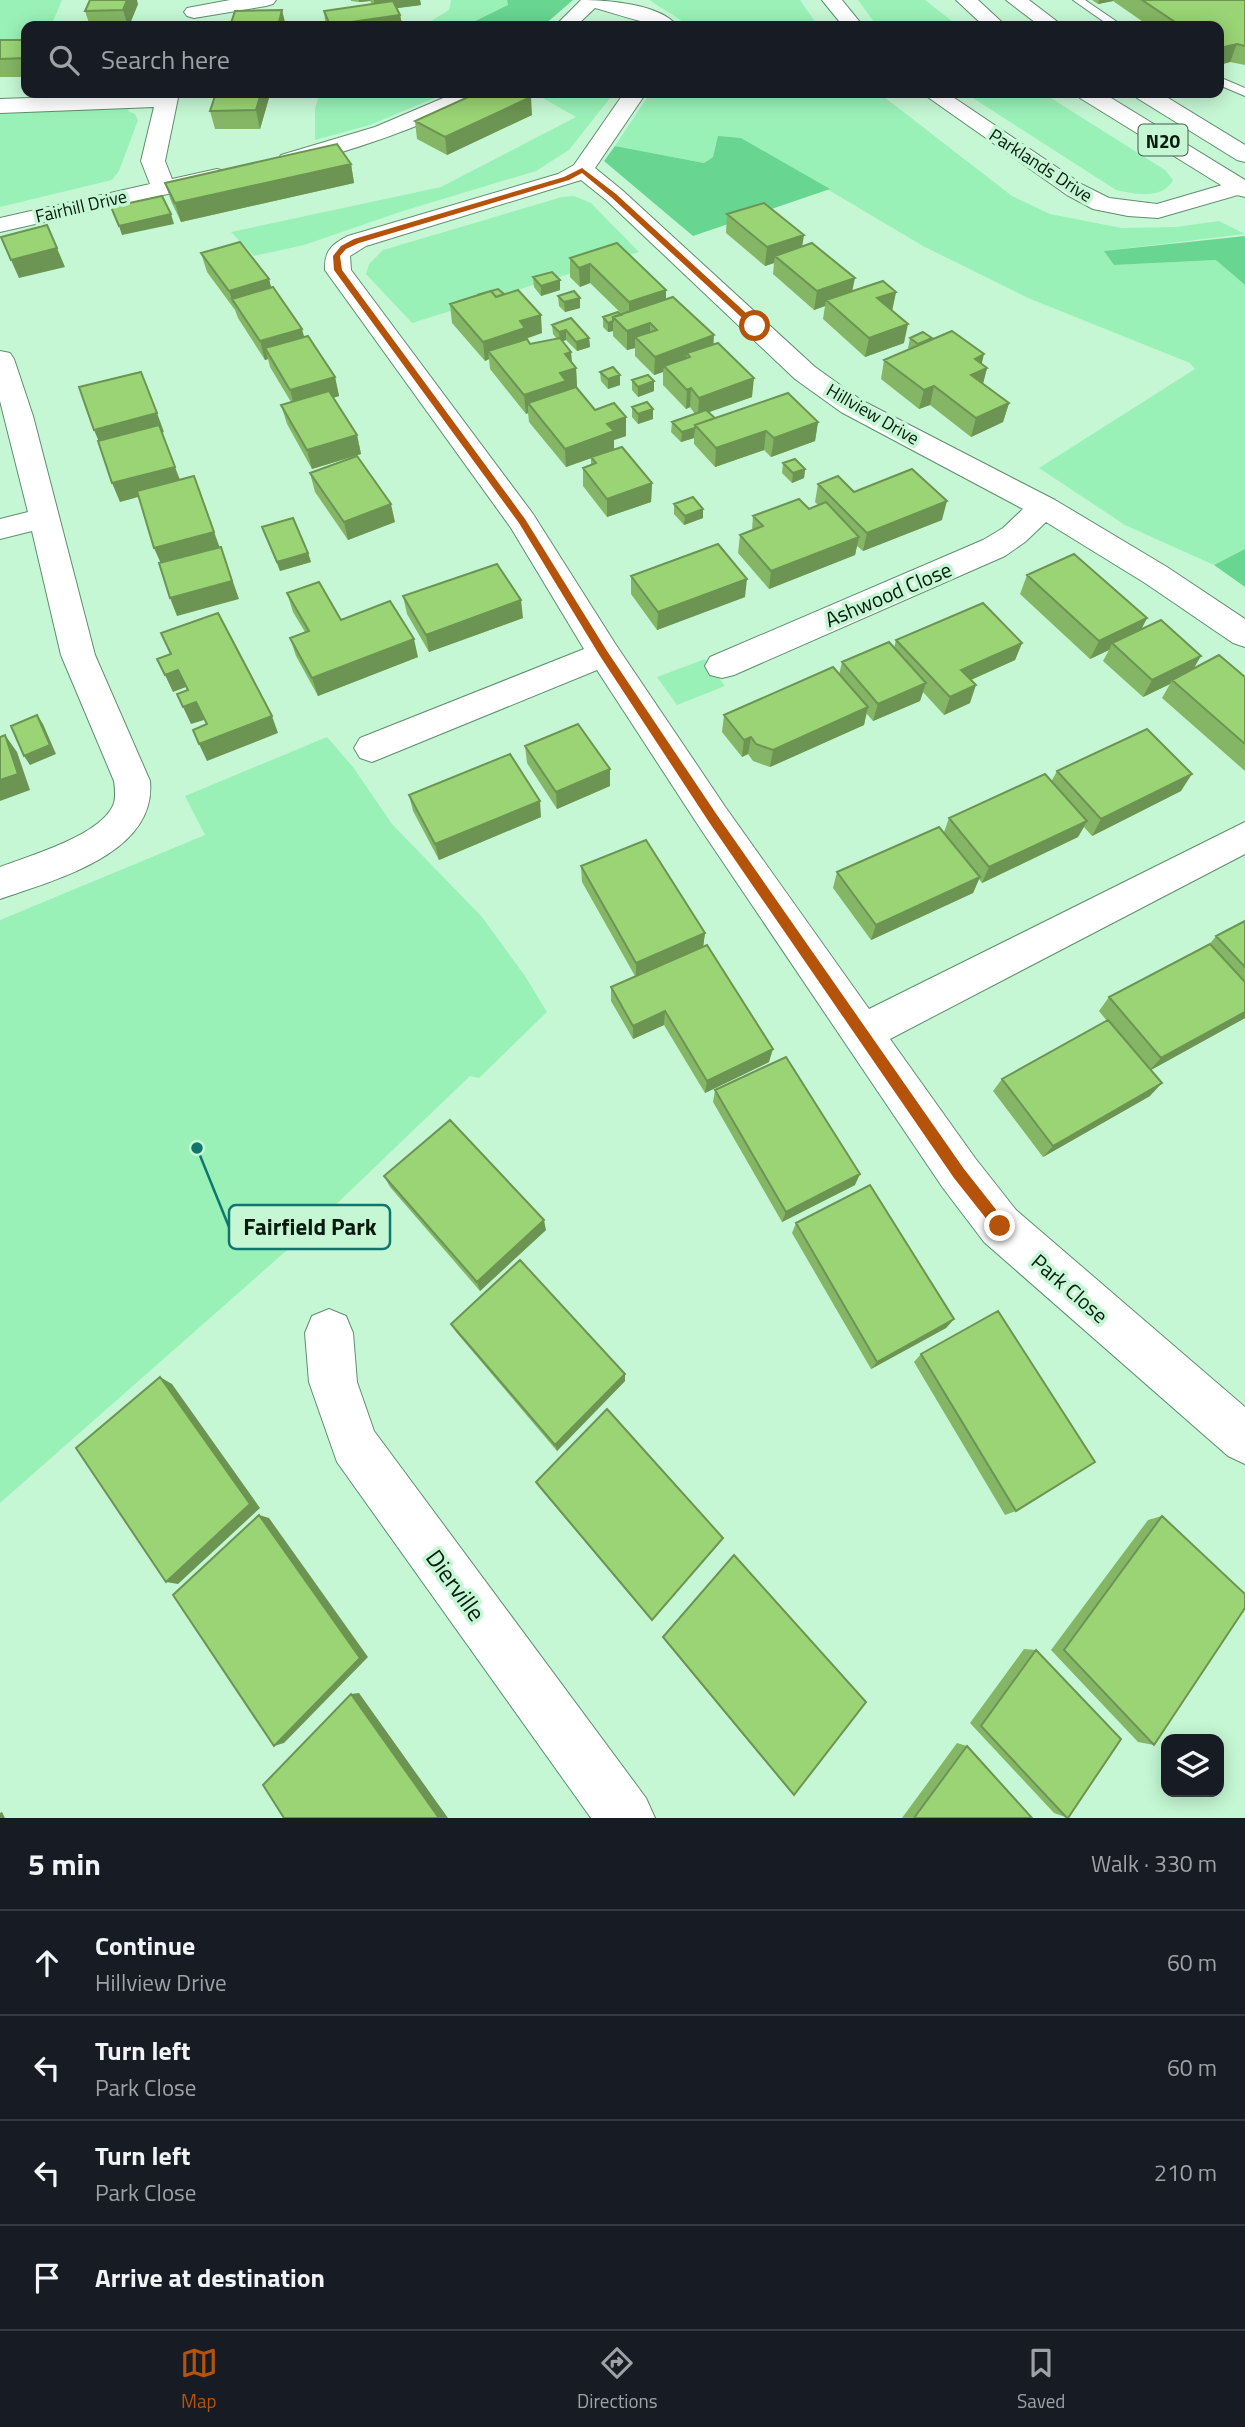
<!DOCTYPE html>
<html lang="en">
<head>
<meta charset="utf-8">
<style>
	:root { --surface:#171b24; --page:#242831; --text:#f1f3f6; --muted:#9ea1a6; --line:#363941; --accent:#b45309 }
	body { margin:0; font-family:"Titillium Web",sans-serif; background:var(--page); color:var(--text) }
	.controls { position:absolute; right:21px; bottom:21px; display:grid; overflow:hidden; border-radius:14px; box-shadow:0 4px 18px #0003 }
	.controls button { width:63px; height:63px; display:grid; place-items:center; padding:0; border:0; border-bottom:2px solid var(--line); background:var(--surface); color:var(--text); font:35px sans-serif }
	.stop { position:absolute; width:21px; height:21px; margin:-16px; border:5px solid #b45309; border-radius:50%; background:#fff }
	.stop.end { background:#b45309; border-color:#fff; box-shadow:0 2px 7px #0008 }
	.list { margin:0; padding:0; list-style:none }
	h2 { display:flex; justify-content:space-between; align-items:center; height:91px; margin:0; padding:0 28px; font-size:30px }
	h2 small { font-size:23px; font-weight:400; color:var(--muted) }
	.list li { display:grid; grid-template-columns:46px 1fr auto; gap:21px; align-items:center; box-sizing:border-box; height:105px; padding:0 28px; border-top:2px solid var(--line) }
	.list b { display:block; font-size:26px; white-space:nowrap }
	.list p { margin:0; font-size:23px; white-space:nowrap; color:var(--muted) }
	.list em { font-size:23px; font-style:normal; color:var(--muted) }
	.icon { flex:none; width:38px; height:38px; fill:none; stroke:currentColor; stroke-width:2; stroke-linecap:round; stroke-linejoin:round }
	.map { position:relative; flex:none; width:1245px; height:1818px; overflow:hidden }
	.search { position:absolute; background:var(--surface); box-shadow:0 4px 18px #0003; left:21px; right:21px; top:21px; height:77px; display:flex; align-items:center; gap:18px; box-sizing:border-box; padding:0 24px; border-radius:14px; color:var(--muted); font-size:26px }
	.sheet { height:511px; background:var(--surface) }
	nav { display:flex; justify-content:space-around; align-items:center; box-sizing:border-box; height:98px; border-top:2px solid var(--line); background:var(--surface); font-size:19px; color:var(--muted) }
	nav a { display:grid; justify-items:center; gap:4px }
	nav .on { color:var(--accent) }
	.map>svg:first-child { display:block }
	.green { fill:#9af1b8 }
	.forest { fill:#68d591 }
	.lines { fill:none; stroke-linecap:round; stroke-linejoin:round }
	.lane-casing { stroke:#5f8e6e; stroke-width:2 }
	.street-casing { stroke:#5f8e6e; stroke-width:2 }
	.highway-casing { stroke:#5f8e6e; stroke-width:2 }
	.lane { fill:#fff; fill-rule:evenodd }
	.street { fill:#fff; fill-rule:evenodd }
	.highway { fill:#fff; fill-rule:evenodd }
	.wall { fill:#84b665 }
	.shaded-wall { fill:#6c9452 }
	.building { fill:#9ad475; stroke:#6c9452; stroke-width:2 }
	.route { fill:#b45309 }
	.labels { text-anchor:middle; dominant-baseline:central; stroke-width:7; stroke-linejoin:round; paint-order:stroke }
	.far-street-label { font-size:18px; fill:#081b0f; stroke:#c5f7d4 }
	.shield { fill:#c5f7d4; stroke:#415d4a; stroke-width:2 }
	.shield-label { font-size:19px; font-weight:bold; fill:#081b0f }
	.street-label { font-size:21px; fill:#081b0f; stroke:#c5f7d4 }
	.near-street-label { font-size:24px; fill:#081b0f; stroke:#c5f7d4 }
	.leader { fill:none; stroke:#0f766e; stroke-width:2.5 }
	.callout-dot { fill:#0f766e; stroke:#c5f7d4; stroke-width:2.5 }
	.callout { fill:#c5f7d4; stroke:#0f766e; stroke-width:2.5 }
	.callout-label { font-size:23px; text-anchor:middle; font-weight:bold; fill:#081b0f }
</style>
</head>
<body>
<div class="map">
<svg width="1245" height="1818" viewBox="0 0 1245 1818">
	<rect width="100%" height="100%" fill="#c5f7d4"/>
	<path class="green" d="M0 0H62L51 26H26V45L0 46Z
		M451 0H507L509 5 465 26H423L449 10Z
		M650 0H800L818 26H686C681 17 660 9 650 0Z
		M858 0H925L958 26H877Z
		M320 93H447L370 125 315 140V108Z
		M534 93H614L569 150 536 171 403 211 304 245 254 256 231 232 441 187 576 117Z
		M650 93H879L1012 196 1050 214 1122 228 1175 227 1219 221 1245 234 1105 251 1114 265 1217 260 1245 285V549L1214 565 1125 525 1039 468 1195 369 1190 363 1028 298 923 246 741 138 704 163 615 146Z
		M965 93H1043L1165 170 1173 180C1163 200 1134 194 1116 190Z
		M130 107 128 111 135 114 138 120 119 171 112 180 0 207V112Z
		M574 196 591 203 639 252 412 323 366 274 369 264 383 250 562 197Z
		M705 659 725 686 677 705 657 677Z
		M327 737 353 767 392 824 482 917 525 976 547 1012 479 1078 470 1076 303 1236 0 1503V920L205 835 185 796Z"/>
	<path class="forest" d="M507 0H573L543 26H465L508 5Z
		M718 136 741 138 830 189 693 236 604 161 615 146 704 163 713 157Z
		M1245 236V285L1216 260 1114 265 1104 251Z
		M1245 549V587L1214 565Z"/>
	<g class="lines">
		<g class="lane-casing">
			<path id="lane" d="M1073 0H1085L1123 26H1110Z
				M1219 77 1245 88V96L1219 85Z"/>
		</g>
		<g class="street-casing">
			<path id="street" d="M230 0H276L273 4 266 6 194 18 187 16 184 12 187 8Z
				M581 0C606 0 661 4 677 26 650 27 622 15 595 8L576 26H555Z
				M822 0H842L863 26H843Z
				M179 93 165 161 172 179 217 169 225 171 229 176 225 181 0 232V218L150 184 141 161 154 107 0 113V99Z
				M455 93H483L480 98C418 128 355 150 289 167L281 165 277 160 281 155 375 127Z
				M624 93H646L595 168 622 190 815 367 861 400 1055 500 1167 567 1245 619V647L1233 643 1145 583 1046 522 1025 542 1005 556 734 675 722 678 710 675 705 666 710 657 983 540 1003 528 1023 509 841 412 795 379 606 200 581 180 366 246 350 256 351 270 533 514 616 645 726 808 869 1009 1245 822V854L890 1039 975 1158 1016 1210 1245 1407V1464L1228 1456 984 1242 943 1188 700 828 597 670 372 762 360 758 354 748 360 738 584 649 511 528 325 270C324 251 332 244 348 236L558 174 574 165Z
				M922 93H947L1083 185 1109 198 1157 204 1239 180 1245 181V193L1158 218 1128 216 1093 209 1067 195Z
				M0 351 10 353 14 359 33 416 95 655 150 781C157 854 54 880 0 899V867C29 856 103 835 114 803 116 796 115 788 114 781L61 655 32 531 0 539V519L28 512 0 401Z
				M329 1309 346 1316 353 1333 357 1382 374 1431 646 1798 655 1818H591L337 1462 309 1382 305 1333 312 1316Z"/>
		</g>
		<g class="highway-casing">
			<path id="highway" d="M956 0H978L1006 26H984Z
				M1006 0H1029L1063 26H1040Z
				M1077 93H1103L1245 180V197L1237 195 1080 98Z
				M1134 93H1160L1245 145V162L1237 160 1137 98Z"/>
		</g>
		<use href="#lane" class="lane"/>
		<use href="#street" class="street"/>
		<use href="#highway" class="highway"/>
	</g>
	<path class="wall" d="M351 0H420L421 5 397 8 400 15 402 24 387 26H328L325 20 324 11 372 4 370 1 359 2 351 1Z
		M1092 0H1245V65L1230 62 1219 65V26H1149L1113 1 1098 4Z
		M138 4 129 26H90L85 11Z
		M0 40H26V77H0Z
		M216 93H268L269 98 260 129H215L210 111Z
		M532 115 447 155 417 139 415 121Z
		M351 164 354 183 181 222 171 201 165 183Z
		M727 214 802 246 852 291 896 292 892 311 904 343 865 357 823 319 825 306 814 310 773 274 774 263 765 266 726 233Z
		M201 253 269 279 271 288 304 337 335 377 339 396 333 398 357 435 361 454 312 469 287 424 281 405 291 402 270 367 268 359 265 360 238 318 235 310 207 272Z
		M570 258 666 290V300L714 344 752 397 709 412 715 418 818 422 815 441 771 457 764 450 715 467 694 444V438L681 442 671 432 672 422 695 414 690 407 686 409 663 385V372L654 375 635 356V348L627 350 613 336V331L608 332 603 327V317L622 314 590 283 580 287 570 277Z
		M533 277 560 280V290L541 296 534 287Z
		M558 296 580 308 565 312 559 306Z
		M450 304 542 333 526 339 530 344 557 339 553 334 552 325 589 338 590 347 577 351 566 340 562 341 571 352 572 363 576 368 577 387 567 390 595 410 626 436 614 440V449L652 483 651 502 607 517 583 486V468L591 465V458L566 467 529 422 528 413 526 414 490 369 489 359 485 361 452 323Z
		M910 338 931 340 982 364 987 368 983 384 1009 403 1003 422 971 437 930 405 919 409 881 379 884 360 910 349 908 348Z
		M600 372 620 375V385L608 389 601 381Z
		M632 380 654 391 638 397 632 390Z
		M632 407 653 419 638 424 632 417Z
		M783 463 805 469 804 478 792 483 782 473Z
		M310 473 395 522 348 540 315 492Z
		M818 484 854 492 942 520 863 551 857 546 855 555 769 589 738 553 740 535 752 530 753 516 809 509 818 505 815 502Z
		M674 504 703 509V518L684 525 674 514Z
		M262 527 308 553 311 562 280 571Z
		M1027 575 1147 618 1141 629 1194 669 1245 677V771L1162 698 1170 684 1143 697 1103 661 1109 650 1090 659 1020 594Z
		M631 576 745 597 657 630 631 594Z
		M287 593 341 620 418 657 318 696 296 656 290 638 305 632 293 612Z
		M403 596 523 618 429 652 407 614Z
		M896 640 1022 643 1015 660 971 680 970 703 944 715 923 692 920 701 873 721 866 713 864 725 770 767 753 761 748 754 742 757 722 732 724 715 839 675 842 662 894 648Z
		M525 746 610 786 557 809 527 763Z
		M1057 771 1181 791 1092 836 1084 827 1078 837 982 883 979 879 973 893 871 940 833 888 837 872 944 832 949 818 1051 782Z
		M409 795 541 817 439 860 413 811Z
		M581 866 705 933 703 946 769 1062 705 1093 664 1025 633 1039 611 1001V987L635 976 582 882Z
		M1245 921V1018L1151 1070 1150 1096 1043 1157 993 1091 1002 1079 1107 1021 1099 1011 1109 997 1208 946 1216 936Z
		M715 1090 855 1185 782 1222 713 1102Z
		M384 1176 546 1230 480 1291 390 1187Z
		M796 1223 954 1319 946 1328 871 1369 792 1233Z
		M451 1324 625 1381 557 1451 456 1332Z
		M921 1354 1016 1511 1005 1515 914 1362Z
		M536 1482 723 1538 651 1620 538 1486Z
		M1162 1516 1154 1745 1138 1742 1051 1650 1148 1520Z
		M734 1555 794 1795 789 1790 662 1637Z
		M1024 1649 1036 1650 1068 1818 1054 1813 970 1723Z
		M957 1743 967 1746 1032 1818H902Z"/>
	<path class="shaded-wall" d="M127 0H137L138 4 129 26H128L123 10Z
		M359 0H370V1L359 2Z
		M374 0H420L421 5 376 11Z
		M1099 0H1113V1L1098 4Z
		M282 10 286 26H278Z
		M400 15 402 24 387 26H330V25Z
		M1237 44 1230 62 1219 65V60L1224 47Z
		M261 93H268L269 98 260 129 256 110Z
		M531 97 532 115 447 155 445 137Z
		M351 164 354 183 181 222 175 203Z
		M171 214 174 224 122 235 119 226Z
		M804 235 801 254 775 256 774 263 765 266 767 247Z
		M57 248 65 267 19 278 11 260Z
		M590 264V283L580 287 579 268Z
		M855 278 851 297 826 300 825 306 814 310 817 291Z
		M269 279 274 298 232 299 235 310 229 291Z
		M560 280V290L541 296V286Z
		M666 290V309L629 321V302Z
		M896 292 892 311 877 298Z
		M580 298V308L565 312 564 302Z
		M541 315 542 333 488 351 489 359 485 361 483 342 520 321Z
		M613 321V331L608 332V323Z
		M650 323V342L635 337V348L627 350V331Z
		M908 324 904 343 865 357 869 338Z
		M302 329 307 347 265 348 268 359 265 360 260 341Z
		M566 330V340L560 342 559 332Z
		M714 335 713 354 690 357 687 353 686 364 664 366 663 372 654 375 655 357Z
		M589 338 590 347 577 351 576 342Z
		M571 352 572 369 576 368 577 387 528 403V413L526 414 524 395 560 373 565 354Z
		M984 354 980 371 987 368 982 387 966 394 975 359Z
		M620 375V385L608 389V379Z
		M335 377 339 396 295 409 290 390Z
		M754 378 752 397 698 416 699 398Z
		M654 381V391L638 397V387Z
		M934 386 930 405 919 409 924 390Z
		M691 388 690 407 686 409 687 390Z
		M1009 403 1003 422 971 437 976 418Z
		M653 409V419L638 424V414Z
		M157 413 164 432 102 449 94 430Z
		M626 417V436L614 440V450L566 467 565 449 607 424Z
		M818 422 815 441 771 457 774 438Z
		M695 428 694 438 681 442 682 432Z
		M766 431 764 450 715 467 716 448Z
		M357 435 361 454 312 469 307 450Z
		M175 467 182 485 120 502 112 483Z
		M805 469 804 478 792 483 793 473Z
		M194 476 221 551 162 566 154 548Z
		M652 483 651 502 607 517V499Z
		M947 501 942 520 863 551 867 533Z
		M391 504 395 522 348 540 344 522Z
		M703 509V518L684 525 685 516Z
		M859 537 855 555 769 589 771 571Z
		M221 547 239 599 177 616 170 598Z
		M308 553 311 562 280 571 277 562Z
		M747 579 745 597 657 630 658 612Z
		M521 600 523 618 429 652 426 635Z
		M1147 618 1138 636 1112 643 1109 650 1090 659 1099 641Z
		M414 639 418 657 318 696 312 678Z
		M1022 643 1015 660 955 687 961 670Z
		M1201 656 1191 673 1172 680 1170 684 1143 697 1152 680Z
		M178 670 186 687 173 692 165 675Z
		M926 683 920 701 873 721 878 704Z
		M976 685 970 703 944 715 950 697Z
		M196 702 204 720 191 724 183 707Z
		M868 707 864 725 770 767 773 750Z
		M37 715 43 724 56 754 30 765 24 756Z
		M272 716 278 733 207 761 199 744Z
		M5 735 17 752 30 790 0 801V780Z
		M751 737 748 754 742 757 744 740Z
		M610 769V786L557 809 556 792Z
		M1192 774 1181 791 1092 836 1101 819Z
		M540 801 541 817 439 860 435 844Z
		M1087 821 1078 837 982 883 989 867Z
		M980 877 973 893 871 940 876 925Z
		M705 933 703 948 636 977V963Z
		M665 1011 664 1025 633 1039V1026Z
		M1245 1012V1018L1149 1071 1161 1058Z
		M773 1049 769 1062 705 1093 707 1081Z
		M1162 1083 1150 1096 1043 1157 1053 1146Z
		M860 1174 855 1185 782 1222 786 1212Z
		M544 1220 546 1230 480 1291 477 1282Z
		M954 1319 946 1328 871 1369 877 1362Z
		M625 1374V1381L557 1451 555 1445Z
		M160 1377 172 1384 260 1508 178 1584 166 1582Z
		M259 1515 269 1518 368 1657 284 1743 274 1746Z
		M359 1693 448 1818H439L351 1694Z
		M2 1812 5 1818H0V1813Z"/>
	<path class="building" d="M90 0H127L123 10 85 11Z
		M1142 0H1245V46L1237 44 1224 47 1219 44V26H1181Z
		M393 1 400 15 330 25 324 11Z
		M282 10 278 26H230L235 11Z
		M0 40H26V58L0 59Z
		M216 93H261L256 110 210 111Z
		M477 93H523L531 97 445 137 415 121Z
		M337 144 351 164 175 203 165 183Z
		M162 196 171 214 119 226 111 207Z
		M764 203 804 235 767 247 727 214Z
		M47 225 57 248 11 260 1 237Z
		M240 242 269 279 229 291 201 253Z
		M617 243 666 290 629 302 590 264 579 268 570 258Z
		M812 243 855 278 817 291 775 256Z
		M552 272 560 280 541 286 533 277Z
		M883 281 896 292 877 298 908 324 869 338 826 300Z
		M273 287 302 329 260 341 232 299Z
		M498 289 504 294 496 297 491 291 477 295Z
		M518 290 541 315 520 321 525 328 483 342 450 304 491 291 496 297Z
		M574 291 580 298 564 302 558 296Z
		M673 297 714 335 655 357 635 337 657 330 650 323 627 331 613 317Z
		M618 312 621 315 613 317V321L608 323 603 317Z
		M571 318 589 338 576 342 566 330 559 332 552 325Z
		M952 331 984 354 975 359 987 368 971 375 1009 403 976 418 934 386 924 390 884 360Z
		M923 332 932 338 918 344 910 338Z
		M308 336 335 377 290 390 265 348Z
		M560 338 571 352 565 354 576 368 560 373 566 381 524 395 488 351 527 339 530 344Z
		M718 343 754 378 699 398 691 388 687 390 664 366 690 357 687 353Z
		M613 367 620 375 608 379 600 372Z
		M141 372 157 413 94 430 79 387Z
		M648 375 654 381 638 387 632 380Z
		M576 387 595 410 614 403 626 417 607 424 614 431 565 449 528 403Z
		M329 391 357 435 307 450 281 405Z
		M788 393 818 422 774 438 766 431 716 448 695 425Z
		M647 402 653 409 638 414 632 407Z
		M706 410 715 418 695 425V428L682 432 672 422Z
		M159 425 175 467 112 483 98 441Z
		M622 447 652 483 607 499 583 468 596 463 591 457Z
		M357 456 391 504 344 522 310 473Z
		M795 459 805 469 793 473 783 463Z
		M912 469 947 501 867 533 818 484 838 476 854 492Z
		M194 476 214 532 154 548 137 491Z
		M693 497 703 509 685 516 674 504Z
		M799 499 809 509 826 502 859 537 771 571 740 535 763 526 753 516Z
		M293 518 308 553 277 562 262 527Z
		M718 544 747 579 658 612 631 576Z
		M221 547 232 581 170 598 159 563Z
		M1074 554 1147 618 1099 641 1027 575Z
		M497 564 521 600 426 635 403 596Z
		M319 582 341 620 390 601 414 639 312 678 290 638 309 631 287 593Z
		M983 603 1022 643 961 670 976 685 950 697 896 640Z
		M218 613 272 716 199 744 193 730 207 724 196 702 183 707 177 694 188 690 178 670 165 675 157 659 171 654 161 633Z
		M1161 620 1201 656 1152 680 1112 643Z
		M889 642 926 683 878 704 842 662Z
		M1219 655 1245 677V744L1172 680Z
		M833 667 868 707 773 750 756 744 751 737 744 740 724 715Z
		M37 715 50 745 24 756 11 726Z
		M578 724 610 769 556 792 525 746Z
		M1147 729 1192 774 1101 819 1057 771Z
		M5 735 18 774 0 780V737Z
		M510 754 540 801 435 844 409 795Z
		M1045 774 1087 821 989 867 949 818Z
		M939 827 980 877 876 925 837 872Z
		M646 840 705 933 636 963 581 866Z
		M1245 921V967L1216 936Z
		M1210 944 1245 982V1012L1161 1058 1109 997Z
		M707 945 773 1049 707 1081 665 1011 633 1026 611 987Z
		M1108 1020 1162 1083 1053 1146 1002 1079Z
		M786 1057 860 1174 786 1212 715 1090Z
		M450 1120 544 1220 477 1282 384 1176Z
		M870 1185 954 1319 877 1362 796 1223Z
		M520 1260 625 1374 555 1445 451 1324Z
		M998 1311 1095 1462 1016 1511 921 1354Z
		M160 1377 250 1504 166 1582 76 1448Z
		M607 1409 723 1538 652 1620 536 1482Z
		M259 1515 360 1658 274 1746 173 1595Z
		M1162 1516 1245 1594V1608L1154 1745 1064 1650Z
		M734 1555 866 1702 794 1795 663 1637Z
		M1036 1650 1121 1739 1068 1818H1067L981 1726Z
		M351 1694 439 1818H284L263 1785Z
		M967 1746 1032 1818H914Z"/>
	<path class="route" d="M582 168 616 194 758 324V327H752L611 197 582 173 569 180 359 243 346 249 340 256 342 270 525 519 607 651 717 815 964 1169 1005 1221 1007 1226 1000 1232 996 1231 954 1178 709 822 600 656 519 523 334 270 333 256 341 246 354 239 564 177Z"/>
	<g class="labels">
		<g class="far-street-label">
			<text transform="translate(1041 165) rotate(33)">Parklands Drive</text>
			<text transform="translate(81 206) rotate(-13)">Fairhill Drive</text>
			<text transform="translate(873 414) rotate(30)">Hillview Drive</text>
		</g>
		<rect class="shield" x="1138.5" y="124.5" width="49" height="31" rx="5"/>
		<g class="shield-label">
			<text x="1163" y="140">N20</text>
		</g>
		<g class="street-label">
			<text transform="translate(888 594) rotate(-23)">Ashwood Close</text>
			<text transform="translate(1070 1288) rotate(41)">Park Close</text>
		</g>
		<g class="near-street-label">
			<text transform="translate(456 1585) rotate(54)">Dierville</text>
		</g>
	</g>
	<path class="leader" d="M197 1148L229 1227"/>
	<circle class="callout-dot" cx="197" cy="1148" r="7"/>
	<rect class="callout" x="229" y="1205" width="161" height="44" rx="7"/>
	<g class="callout-label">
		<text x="310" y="1235">Fairfield Park</text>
	</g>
</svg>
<div class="controls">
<button><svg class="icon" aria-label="layers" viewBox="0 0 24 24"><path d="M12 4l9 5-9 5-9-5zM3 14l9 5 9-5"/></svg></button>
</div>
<div class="stop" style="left:755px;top:326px"></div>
<div class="stop end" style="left:1000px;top:1226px"></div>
<div class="search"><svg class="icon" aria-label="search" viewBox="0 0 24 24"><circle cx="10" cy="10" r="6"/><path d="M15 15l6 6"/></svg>Search here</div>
</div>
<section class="sheet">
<h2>5 min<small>Walk · 330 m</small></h2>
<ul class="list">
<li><svg class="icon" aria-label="ahead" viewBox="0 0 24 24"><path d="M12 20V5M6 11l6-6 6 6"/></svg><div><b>Continue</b><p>Hillview Drive</p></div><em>60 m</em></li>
<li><svg class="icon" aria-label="left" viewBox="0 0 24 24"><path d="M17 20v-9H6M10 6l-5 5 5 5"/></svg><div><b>Turn left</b><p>Park Close</p></div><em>60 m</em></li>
<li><svg class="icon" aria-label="left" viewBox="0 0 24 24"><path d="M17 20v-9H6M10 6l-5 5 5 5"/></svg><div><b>Turn left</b><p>Park Close</p></div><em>210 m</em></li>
<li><svg class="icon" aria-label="arrive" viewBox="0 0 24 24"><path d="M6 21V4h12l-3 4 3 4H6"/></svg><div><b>Arrive at destination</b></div></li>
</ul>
</section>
<nav>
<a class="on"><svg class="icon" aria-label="map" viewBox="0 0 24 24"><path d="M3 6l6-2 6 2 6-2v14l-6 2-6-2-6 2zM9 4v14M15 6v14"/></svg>Map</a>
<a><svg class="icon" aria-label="directions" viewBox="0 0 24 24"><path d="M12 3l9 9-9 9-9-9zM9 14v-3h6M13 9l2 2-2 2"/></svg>Directions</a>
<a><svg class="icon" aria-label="saved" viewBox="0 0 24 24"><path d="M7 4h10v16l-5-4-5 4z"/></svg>Saved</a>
</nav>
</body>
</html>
